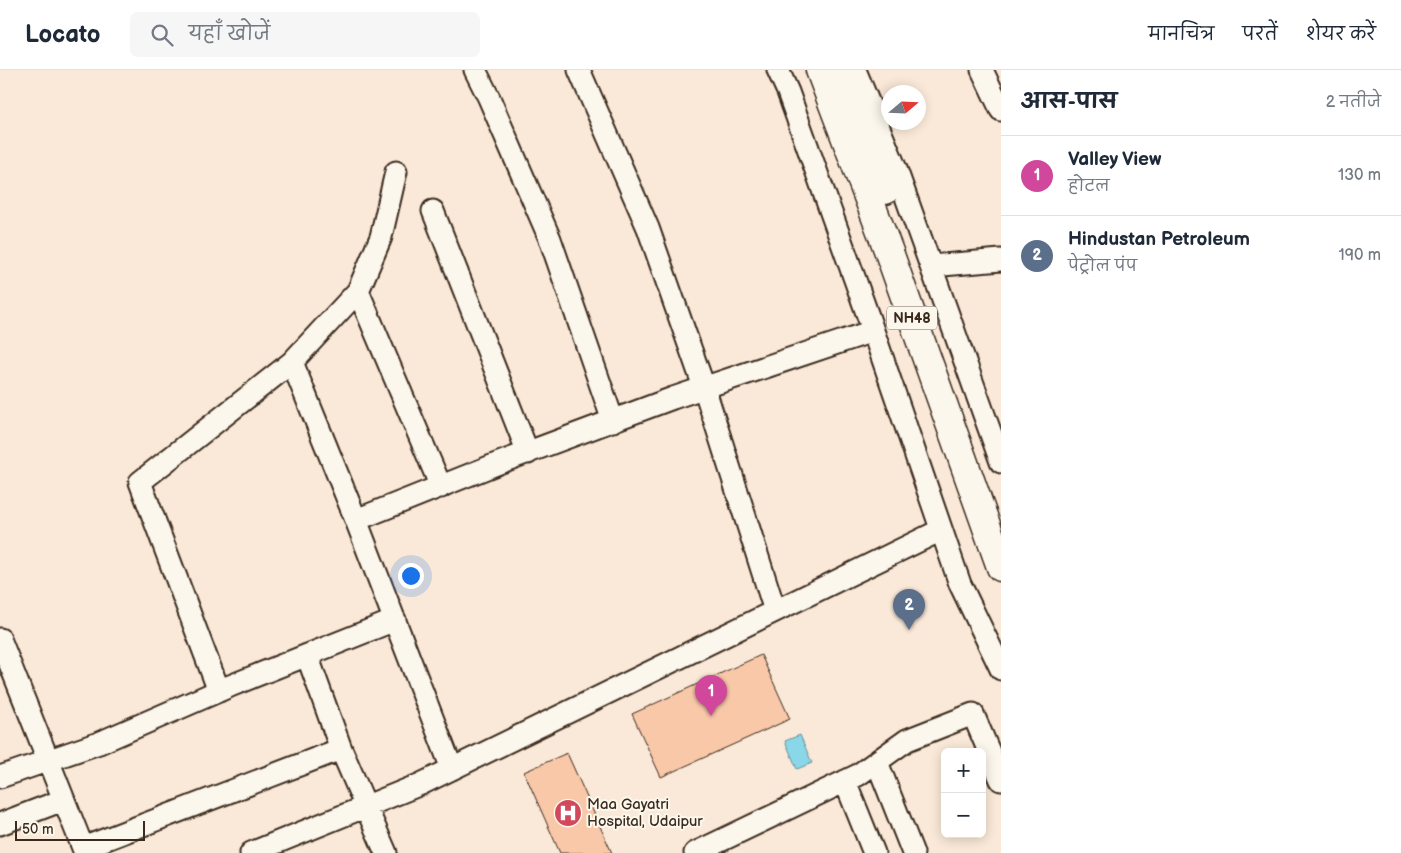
<!DOCTYPE html>
<html lang="hi">
<head>
<meta charset="utf-8">
<style>
	:root { --surface:#fff; --page:#f6f6f7; --text:#1f2937; --muted:#747a83; --line:#e0e1e3; --accent:#2563eb }
	body { margin:0; font-family:"Balsamiq Sans","Playpen Sans Deva",sans-serif; background:var(--page); color:var(--text) }
	.controls { position:absolute; right:15px; bottom:15px; display:grid; overflow:hidden; border-radius:8px; box-shadow:0 2px 12px #0003 }
	.controls button { width:45px; height:45px; display:grid; place-items:center; padding:0; border:0; border-bottom:1px solid var(--line); background:var(--surface); color:var(--text); font:25px sans-serif }
	.compass { position:absolute; left:881px; top:15px; width:45px; height:45px; border-radius:50%; background:var(--surface); box-shadow:0 2px 12px #0003; rotate:71deg }
	.scale { position:absolute; left:15px; bottom:12px; width:130px; box-sizing:border-box; padding-left:5px; border:2px solid #3b2a1e; border-top:0; font-size:14px; line-height:18px; white-space:nowrap; color:#3b2a1e; -webkit-text-stroke:4px #fbf7ec; paint-order:stroke }
	.you { position:absolute; left:410px; top:505px; width:18px; height:18px; margin:-12px; border:4px solid #fff; border-radius:50%; background:#1a73e8; box-shadow:0 0 0 8px #1a73e833 }
	.badge { display:grid; place-items:center; width:32px; height:32px; border-radius:50%; background:var(--accent); color:#fff; font-size:16px; font-weight:700 }
	.pin { position:absolute; translate:-50% -41px; filter:drop-shadow(0 1px 2px #0008) }
	.pin::after { content:''; position:absolute; top:26px; width:18px; height:15px; background:inherit; clip-path:polygon(0 0,100% 0,50% 100%) }
	.list { margin:0; padding:0; list-style:none }
	h2 { display:flex; justify-content:space-between; align-items:center; height:65px; margin:0; padding:0 20px; font-size:21px }
	h2 small { font-size:16px; font-weight:400; color:var(--muted) }
	.list li { display:grid; grid-template-columns:32px 1fr auto; gap:15px; align-items:center; box-sizing:border-box; height:80px; padding:0 20px; border-top:1px solid var(--line) }
	.list b { display:block; font-size:19px; white-space:nowrap }
	.list p { margin:0; font-size:16px; white-space:nowrap; color:var(--muted) }
	.list em { font-size:16px; font-style:normal; color:var(--muted) }
	.icon { flex:none; width:28px; height:28px; fill:none; stroke:currentColor; stroke-width:2; stroke-linecap:round; stroke-linejoin:round }
	.map { position:relative; flex:none; width:1001px; height:783px; overflow:hidden }
	header { display:flex; align-items:center; gap:30px; box-sizing:border-box; height:70px; padding:0 25px; background:var(--surface); border-bottom:1px solid var(--line) }
	header strong { font-size:24px }
	nav { display:flex; gap:28px; margin-inline-start:auto; font-size:18px }
	.search { width:350px; height:45px; background:var(--page); display:flex; align-items:center; gap:12px; box-sizing:border-box; padding:0 18px; border-radius:8px; color:var(--muted); font-size:19px }
	main { display:flex }
	aside { flex:1; background:var(--surface) }
	.map>svg:first-child { display:block }
	.water { fill:#8ad7e9; stroke:#6a9298 }
	.building { fill:#f9c8a9; stroke:#3b2a1e }
	.lines { fill:none; stroke-linecap:round; stroke-linejoin:round }
	.minor-casing { stroke:#3b2a1e; stroke-width:25 }
	.highway-casing { stroke:#3b2a1e; stroke-width:31 }
	.minor { stroke:#fbf7ec; stroke-width:21 }
	.highway { stroke:#fbf7ec; stroke-width:28 }
	.labels { text-anchor:middle; dominant-baseline:central; stroke-width:4; stroke-linejoin:round; paint-order:stroke }
	.shield { fill:#fbf7ec; stroke:#75685c; stroke-width:1 }
	.shield-label { font-size:14px; font-weight:bold; fill:#3b2a1e }
	.poi-label { font-size:15px; fill:#3b2a1e; stroke:#fbf7ec; text-anchor:start }
</style>
</head>
<body>
<header>
<strong>Locato</strong>
<div class="search"><svg class="icon" aria-label="search" viewBox="0 0 24 24"><circle cx="10" cy="10" r="6"/><path d="M15 15l6 6"/></svg>यहाँ खोजें</div>
<nav><a>मानचित्र</a><a>परतें</a><a>शेयर करें</a></nav>
</header>
<main>
<div class="map">
<svg width="1001" height="783" viewBox="0 0 1001 783">
	<rect width="100%" height="100%" fill="#fae9d8"/>
	<filter id="ink" filterUnits="userSpaceOnUse"><feTurbulence type="fractalNoise" baseFrequency=".02" numOctaves="2"/><feDisplacementMap in="SourceGraphic" scale="10" xChannelSelector="R" yChannelSelector="G"/><feConvolveMatrix kernelMatrix="1 2 1 2 8 2 1 2 1" color-interpolation-filters="sRGB"/></filter>
	<g filter="url(#ink)">
		<path class="water" d="M800 665 812 693 797 699 785 671Z"/>
		<path class="building" d="M761 585 790 649 661 707 632 644Z
			M567 683 612 783H560L524 702Z"/>
		<g class="lines">
			<g class="minor-casing">
				<path id="minor" d="M475 0 489 28 550 169 613 351
					M579 0 648 158 704 317 775 541
					M778 0 788 22 868 246 960 514 1001 599
					M855 0 896 99 1001 392
					M982 0 1001 40
					M433 141 528 383
					M931 196 1001 190
					M358 221 441 417
					M292 292 356 450 452 699
					M356 450 499 393 673 328 873 261
					M0 569 85 783
					M307 585 341 679 386 783
					M219 621 140 412 292 292 358 221 381 167 396 102
					M877 692 913 783
					M0 707 99 673 230 616 395 550
					M845 711 874 783
					M0 754 63 730
					M83 778 341 679
					M251 783 421 714 941 460
					M695 783 858 705 907 670 973 644 1001 710"/>
			</g>
			<g class="highway-casing">
				<path id="highway" d="M820 0 889 182 1001 497
					M839 0 856 37 885 120"/>
			</g>
			<use href="#minor" class="minor"/>
			<use href="#highway" class="highway"/>
		</g>
	</g>
	<defs>
		<g id="hospital-disc" transform="scale(1.4375)"><circle r="9.5" fill="#d1495b" stroke="#fbf7ec"/><path d="M-5-5h3v3.5h4V-5h3V5h-3V1.5h-4V5h-3Z" fill="#fff"/></g>
	</defs>
	<g fill-rule="evenodd">
		<use href="#hospital-disc" x="568" y="743"/>
	</g>
	<g class="labels">
		<rect class="shield" x="887" y="236.5" width="50" height="23" rx="4"/>
		<g class="shield-label">
			<text x="912" y="248">NH48</text>
		</g>
		<g class="poi-label">
			<text x="587" y="734">Maa Gayatri<tspan x="587" dy="17">Hospital, Udaipur</tspan></text>
		</g>
	</g>
</svg>
<div class="controls">
<button>+</button>
<button>−</button>
</div>
<svg class="compass" viewBox="-18 -18 36 36"><path d="M0-13l5 13h-10z" fill="#e53935"/><path d="M0 13l5-13h-10z" fill="#747a83"/></svg>
<div class="scale">50 m</div>
<div class="you"></div>
<div class="pin badge" style="left:711px;top:646px;background:#d1479c">1</div>
<div class="pin badge" style="left:909px;top:560px;background:#5c6f8a">2</div>
</div>
<aside>
<h2>आस-पास<small>2 नतीजे</small></h2>
<ul class="list">
<li><span class="badge" style="background:#d1479c">1</span><div><b>Valley View</b><p>होटल</p></div><em>130 m</em></li>
<li><span class="badge" style="background:#5c6f8a">2</span><div><b>Hindustan Petroleum</b><p>पेट्रोल पंप</p></div><em>190 m</em></li>
</ul>
</aside>
</main>
</body>
</html>
